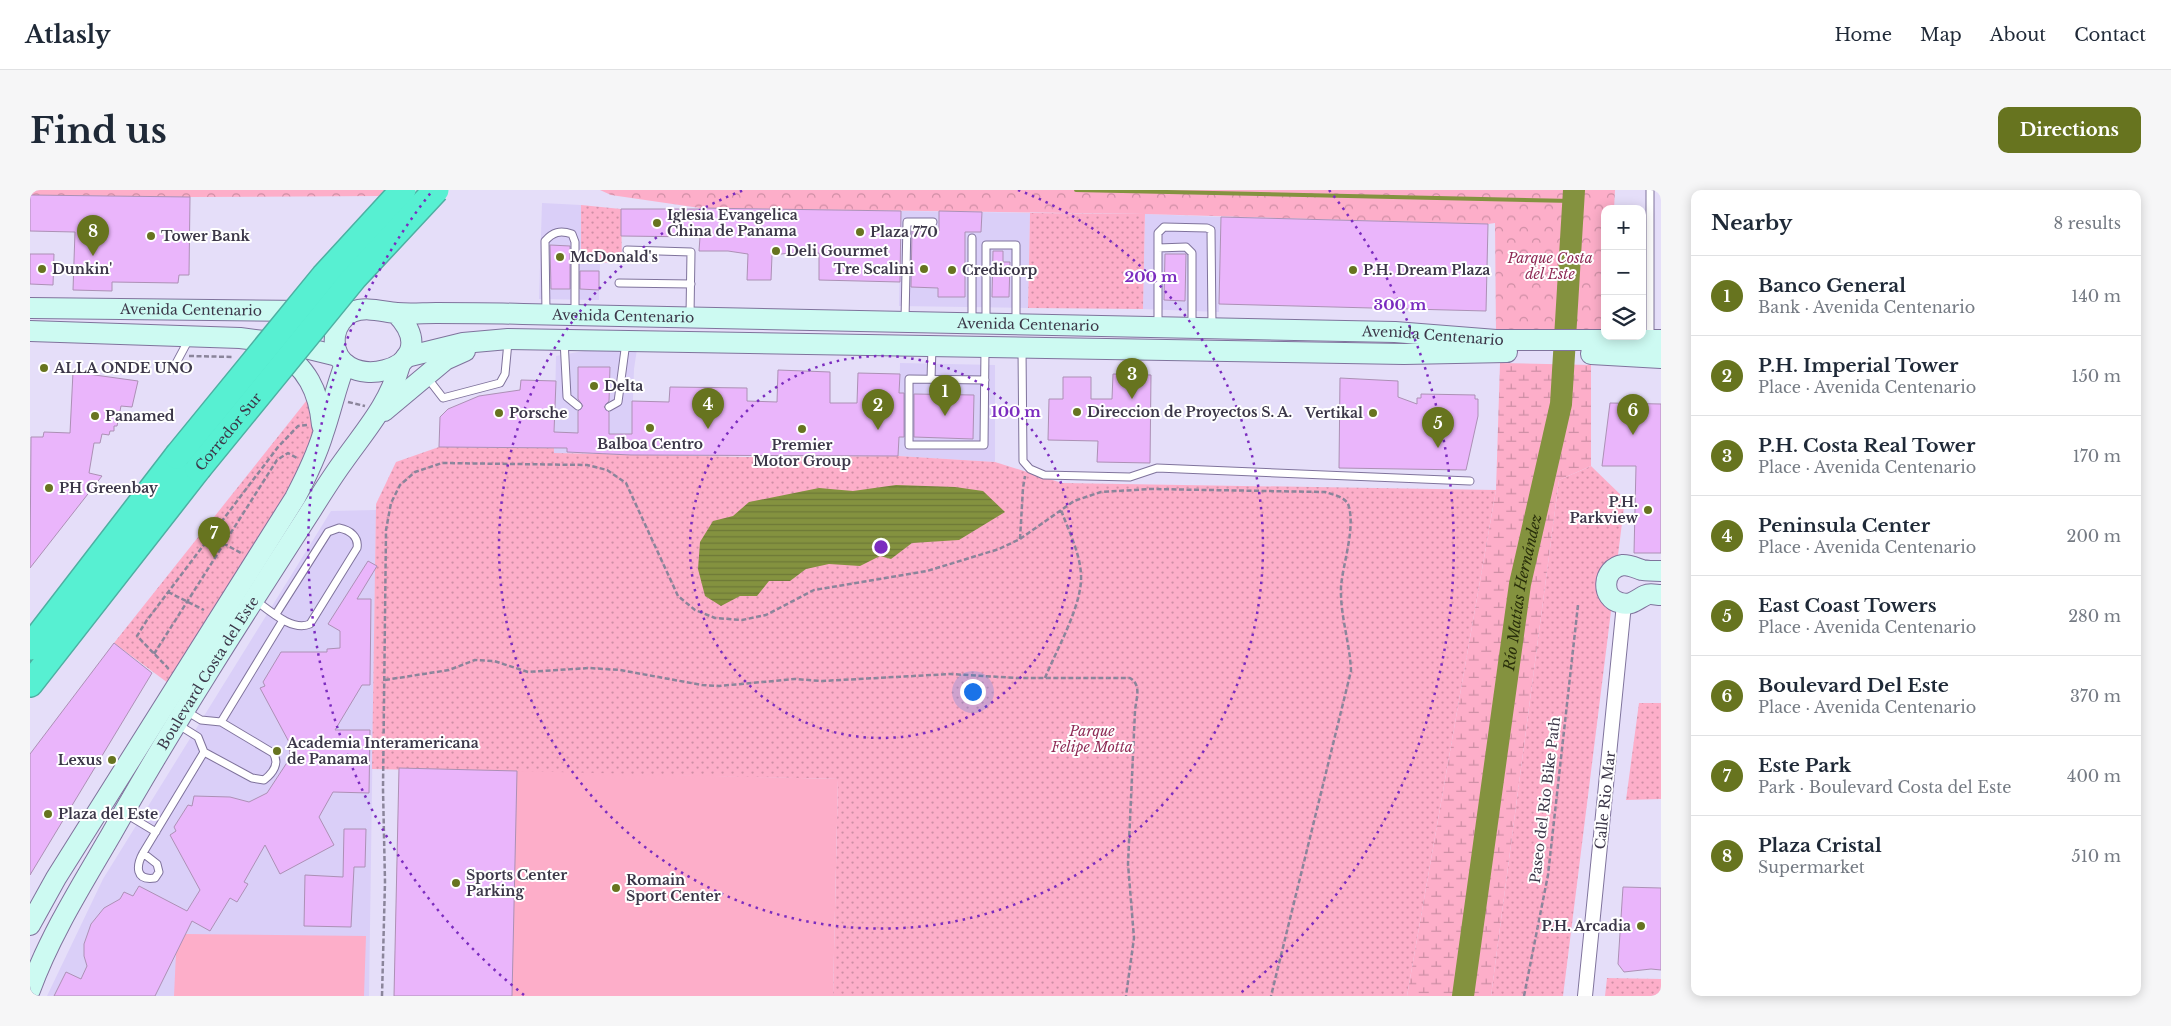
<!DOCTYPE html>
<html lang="en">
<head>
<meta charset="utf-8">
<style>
	:root { --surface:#fff; --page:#f6f6f7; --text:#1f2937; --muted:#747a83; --line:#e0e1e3; --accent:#67741f }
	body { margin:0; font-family:"Libre Baskerville",serif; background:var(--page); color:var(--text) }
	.controls { position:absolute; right:15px; top:15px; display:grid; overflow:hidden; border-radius:10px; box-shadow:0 2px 12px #0003 }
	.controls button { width:45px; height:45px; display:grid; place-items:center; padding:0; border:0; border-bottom:1px solid var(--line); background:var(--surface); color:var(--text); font:25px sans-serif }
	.you { position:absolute; left:942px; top:501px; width:18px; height:18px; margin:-12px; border:4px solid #fff; border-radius:50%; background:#1a73e8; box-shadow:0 0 0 8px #1a73e833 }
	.badge { display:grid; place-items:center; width:32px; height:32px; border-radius:50%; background:var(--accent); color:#fff; font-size:16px; font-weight:700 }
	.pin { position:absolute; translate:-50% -41px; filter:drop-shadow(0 1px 2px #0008) }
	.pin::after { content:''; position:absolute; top:26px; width:18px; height:15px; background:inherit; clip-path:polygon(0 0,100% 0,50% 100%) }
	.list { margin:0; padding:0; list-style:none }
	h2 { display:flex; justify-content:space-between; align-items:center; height:65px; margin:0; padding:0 20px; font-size:21px }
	h2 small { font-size:16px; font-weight:400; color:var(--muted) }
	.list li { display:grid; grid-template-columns:32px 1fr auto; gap:15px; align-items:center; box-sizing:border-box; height:80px; padding:0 20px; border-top:1px solid var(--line) }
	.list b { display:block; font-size:19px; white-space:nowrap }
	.list p { margin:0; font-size:16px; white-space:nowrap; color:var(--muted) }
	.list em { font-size:16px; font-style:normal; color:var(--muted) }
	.icon { flex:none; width:28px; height:28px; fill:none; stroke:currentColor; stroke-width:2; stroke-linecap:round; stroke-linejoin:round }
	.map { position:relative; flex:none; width:1631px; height:806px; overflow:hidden; border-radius:10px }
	header { display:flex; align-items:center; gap:30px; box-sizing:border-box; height:70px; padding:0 25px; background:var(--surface); border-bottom:1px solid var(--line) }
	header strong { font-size:24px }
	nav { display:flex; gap:28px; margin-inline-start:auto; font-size:18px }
	.intro { display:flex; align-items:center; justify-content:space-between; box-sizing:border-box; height:120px; padding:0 30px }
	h1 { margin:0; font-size:35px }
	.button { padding:12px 22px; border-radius:10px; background:var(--accent); color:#fff; font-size:18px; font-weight:700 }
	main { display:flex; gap:30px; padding:0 30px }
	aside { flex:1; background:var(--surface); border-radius:10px; box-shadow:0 2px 12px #0003 }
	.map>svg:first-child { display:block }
	.built { fill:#dacff8 }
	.grass { fill:url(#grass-dots) }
	.forest { fill:url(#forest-crowns) }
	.wetland { fill:url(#wetland-marsh) }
	.pitch { fill:#fdaec9 }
	.water { fill:url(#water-rules) }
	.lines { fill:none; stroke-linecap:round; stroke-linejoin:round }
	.stream { stroke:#84923f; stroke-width:4 }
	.river { stroke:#84923f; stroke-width:22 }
	.building { fill:#eab5fb; stroke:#ac90b5 }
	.lane-casing { stroke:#7f739c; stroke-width:9 }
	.street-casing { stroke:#7f739c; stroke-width:16 }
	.secondary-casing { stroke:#7f739c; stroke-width:22 }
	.highway-casing { stroke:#4eafa2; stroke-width:28 }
	.path { stroke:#8b859b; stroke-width:2.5; stroke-dasharray:5 2.5; stroke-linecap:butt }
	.lane { stroke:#fff; stroke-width:7 }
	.street { stroke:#fff; stroke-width:14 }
	.secondary { stroke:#cdfaf2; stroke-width:20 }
	.highway { stroke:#57f0d2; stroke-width:25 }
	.highway-bridge-casing { stroke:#4eafa2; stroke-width:28; stroke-linecap:butt }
	.highway-bridge { stroke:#57f0d2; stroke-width:25 }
	.ring { fill:none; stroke:#7b2cbf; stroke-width:2.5; stroke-dasharray:2.5 5 }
	.poi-dot { fill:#67741f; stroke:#fff; stroke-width:2 }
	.labels { text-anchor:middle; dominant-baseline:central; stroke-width:4; stroke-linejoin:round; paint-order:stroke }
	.poi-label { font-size:14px; font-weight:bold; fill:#3c3749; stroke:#fff; text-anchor:start }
	.park-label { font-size:14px; font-style:italic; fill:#8f2b56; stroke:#fff }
	.street-label { font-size:14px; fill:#3c3749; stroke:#fff }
	.water-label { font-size:15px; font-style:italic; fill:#292f0b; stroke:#fff }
	.centre { fill:#7b2cbf; stroke:#fff; stroke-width:2.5 }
	.ring-label { font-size:15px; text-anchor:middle; font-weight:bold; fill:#7b2cbf; stroke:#fff; stroke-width:4; stroke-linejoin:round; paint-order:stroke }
</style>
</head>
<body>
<header>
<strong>Atlasly</strong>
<nav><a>Home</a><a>Map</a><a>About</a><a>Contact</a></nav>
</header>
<div class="intro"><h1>Find us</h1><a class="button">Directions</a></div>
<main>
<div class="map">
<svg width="1631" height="806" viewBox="0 0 1631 806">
	<defs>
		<pattern id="grass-dots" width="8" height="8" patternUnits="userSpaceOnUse" patternTransform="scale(1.25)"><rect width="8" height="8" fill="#fdaec9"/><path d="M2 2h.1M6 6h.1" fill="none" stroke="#ce8ea5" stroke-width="1.8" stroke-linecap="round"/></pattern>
		<pattern id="forest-crowns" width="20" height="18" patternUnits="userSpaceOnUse" patternTransform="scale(1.25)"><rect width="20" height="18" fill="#fdaec9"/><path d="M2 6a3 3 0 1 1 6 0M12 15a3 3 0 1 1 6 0" fill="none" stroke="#ce8ea5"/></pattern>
		<pattern id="wetland-marsh" width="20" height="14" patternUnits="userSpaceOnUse" patternTransform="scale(1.25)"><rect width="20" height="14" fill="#fdaec9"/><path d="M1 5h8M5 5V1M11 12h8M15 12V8" fill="none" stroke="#ce8ea5"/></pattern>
		<pattern id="water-rules" width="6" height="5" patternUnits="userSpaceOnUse" patternTransform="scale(1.25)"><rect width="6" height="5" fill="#84923f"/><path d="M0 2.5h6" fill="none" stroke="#6d7837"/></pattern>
	</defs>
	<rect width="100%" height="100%" fill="#e5def9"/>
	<path class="built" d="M512 13 551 15V71L570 73 569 110 509 109Z
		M871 21 1000 23 998 118 869 116Z
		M1115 24 1191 27 1189 122 1113 119Z
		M565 159H607L604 179 601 265 524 263 526 166Z
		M870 173 965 175V272L868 266Z
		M346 320 339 806H17L73 689 301 321Z"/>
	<path class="grass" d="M551 15 591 19 592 73 551 72Z
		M1000 23 1115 24 1113 119 998 118Z
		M277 210 283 224 284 244 269 283 138 493 84 453Z
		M409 257 524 258V263L716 267 868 266 965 272 1032 293 1466 300 1377 806H803L808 589 342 579 346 314 366 272Z
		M1561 276 1595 309 1533 806H1461L1529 290Z
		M1609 513H1631V609L1596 610Z
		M1577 788 1631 789V806H1575Z"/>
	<path class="forest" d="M0 0H358L352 6 160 7 0 5Z
		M570 0H1585L1584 19H1575V144L1466 141 1465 33 1458 34 1115 24 670 18 581 5Z"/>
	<path class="wetland" d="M1470 173 1561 175V276L1529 290 1461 806H1377L1466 300Z"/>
	<path class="pitch" d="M369 578 808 589 803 806H364Z
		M155 744 336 746 334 806H144L146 763Z"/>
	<path class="water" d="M866 295 925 297 953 301 975 322 929 350 882 353 861 369 850 366 830 376 799 374 776 379 760 391H739L727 406H710L691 416 675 406 668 379 670 352 683 331 703 326 719 312 789 298 823 301Z"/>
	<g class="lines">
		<path class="stream" d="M1046 0 1543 11"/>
		<path class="river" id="s1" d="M1433 806 1490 394 1531 214 1544 0"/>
	</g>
	<path class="building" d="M0 5 160 7 159 85H149L148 93 82 92V101L43 100 45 42 0 41Z
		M670 18 871 21 870 92 789 90V63H760L742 65 741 90H717L718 64 698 61H669L670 47 591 46V19H670Z
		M909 21 952 22 951 42H935V107H908V98L881 97 882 41H909Z
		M1191 27 1458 34 1456 121 1189 114Z
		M520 55 540 56V99H521Z
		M963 61H973V72H980L979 107H962Z
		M0 64H24L23 95 0 94Z
		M1135 64H1156L1155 111 1134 110Z
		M550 81H569V100L550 99Z
		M548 177H580L579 211 574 217 579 222V244H602V211L639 212 640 197 717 198V211L747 212 748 180 800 182V213H827L828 183 870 184 869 203H874V247H869L868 266 601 265 537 262V258L409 257 410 227 418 219 449 206 490 200 491 190 526 191 524 242 548 243V221L553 216 548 209Z
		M43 182 108 191 102 217 91 216 87 236H84V241H80L79 245 72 244 70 253H64L59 283 72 286 0 378 1 247H13L14 242 40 243Z
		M1083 184 1121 185 1120 273 1067 272 1068 251 1018 250 1019 209H1033V187H1061V209H1082Z
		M1310 188 1368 191V207L1387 214V208H1391V204L1445 205V209H1448V226L1436 280 1309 278Z
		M884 204 944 205 943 249 884 247Z
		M1580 213 1631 214V363H1604L1606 276H1572Z
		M338 371 347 376 327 409H341L340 495H332L305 540H340L339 603 303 602 289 627 304 655 250 684 235 655 214 692 218 694 207 712 200 708 180 741 162 731 125 806H24L36 782 51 789 57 776 54 766V754L61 734 74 718 90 709 94 702 103 706 109 696 157 721 170 700 140 645 146 641 144 637 158 615 162 616 164 606 200 607 219 612 237 603 260 568 259 552 230 498 235 496 233 492 251 462H297V459L310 458V441L298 434Z
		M84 453 122 483 0 685V564Z
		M369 578 487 581 482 806H364Z
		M314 639H336L335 677H324L321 737 274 736 275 685 313 687Z
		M1593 697 1631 698V780L1621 779 1594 782 1588 774Z"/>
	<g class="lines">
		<g class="lane-casing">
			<path id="lane" d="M1128 58 1156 57 1162 63V135
				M597 60 661 62 660 125
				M589 93 661 94
				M516 123 515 51C523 42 530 40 542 44L545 52V122
				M875 130 877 32H903
				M942 131V48
				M956 132V55H986V132
				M1128 136V43L1134 37 1177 38 1181 40 1182 135
				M1620 149V0
				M534 150 537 207 548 216
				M955 158 954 255H879V189L955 190
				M992 159 993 271 1000 279 1014 285 1100 287 1127 278 1440 291
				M143 179 159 149
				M396 186 413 208 470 193 475 184 478 152
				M901 189 902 157
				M579 217 588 212 596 152
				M225 410C239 420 262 442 280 434L327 358C329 347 320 340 309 338L298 342 246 424
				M191 532 253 430
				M147 534 168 547 174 562 222 588 234 590C243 583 250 573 243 563L191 532 171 530 156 521
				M96 624 126 642
				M113 663 127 674 129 682 125 688C105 691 106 676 113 663L174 562"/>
		</g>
		<g class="street-casing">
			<path id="street" d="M1555 806 1594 414"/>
		</g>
		<g class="secondary-casing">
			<g id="secondary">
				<path id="s2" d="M0 118 277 121"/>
				<path id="s3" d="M366 123C424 183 298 208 305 146 306 137 313 126 322 122 337 116 353 122 367 123 380 124 393 123 406 123 435 123 464 123 493 124L1365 142 1466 150H1631"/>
				<path d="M0 141 210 148 259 154 308 166"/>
				<path d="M246 159C277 176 289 202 292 235"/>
				<path d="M1561 164 1631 168"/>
				<path d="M376 167 433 153 478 149 1374 164 1477 162"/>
				<path d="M354 221 415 170 435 161"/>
				<path d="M1631 381C1625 381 1618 381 1612 380 1606 378 1600 375 1593 375 1572 378 1570 409 1591 413 1602 416 1607 409 1616 405 1620 403 1626 405 1631 405"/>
				<path d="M0 735 26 688 265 308C276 287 286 267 293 244 301 221 306 197 315 174"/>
				<path id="s4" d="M0 800C20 745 53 693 82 643 144 533 213 426 282 319 292 303 302 287 313 272 337 238 358 216 370 175"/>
			</g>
		</g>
		<g class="highway-casing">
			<path id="highway" d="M0 457 147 266
				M0 494 168 279"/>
		</g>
		<path class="path" d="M159 166 204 167
			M318 212 335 216
			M180 346 211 363
			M990 349 993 298 995 286
			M138 402 174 420
			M124 464 247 270 258 263 267 268
			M137 479 138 478 107 446 117 430 248 257 268 236 277 235
			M1015 488C1026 461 1050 419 1051 390 1052 367 1039 342 1031 320
			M355 490 419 480 445 470 464 471 498 482 559 478 590 480 672 495 689 496 765 489 792 491 920 484 987 488H1100C1112 495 1106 509 1105 521L1098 674 1104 748 1096 806
			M352 806 355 692 353 599 356 340 361 313 370 295 385 282 412 273 557 275 577 280 596 293 648 406 665 420 685 428 712 430 736 425 784 400 897 381 969 359 990 349 1044 311 1071 302 1120 299 1295 302C1304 305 1317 307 1319 317 1325 340 1313 373 1311 397 1310 426 1320 453 1321 481L1241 806
			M1494 806 1518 685 1548 415"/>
		<use href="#lane" class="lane"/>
		<use href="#street" class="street"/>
		<use href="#secondary" class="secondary"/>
		<use href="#highway" class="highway"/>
		<g class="highway-bridge-casing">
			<g id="highway-bridge">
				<path d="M147 266 294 86 373 0"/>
				<path id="s5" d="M168 279 324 88 406 0"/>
			</g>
		</g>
		<use href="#highway-bridge" class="highway-bridge"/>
	</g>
	<g class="ring">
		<circle cx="851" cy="357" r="191"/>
		<path d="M988 0A382 382 0 1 1 714 0"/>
		<path d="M494 805A573 573 0 0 1 403 0M1299 0A573 573 0 0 1 1208 805"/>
	</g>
	<g class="poi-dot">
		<circle cx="627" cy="33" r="5"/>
		<circle cx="830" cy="42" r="5"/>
		<circle cx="121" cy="46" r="5"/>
		<circle cx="746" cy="61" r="5"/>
		<circle cx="530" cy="67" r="5"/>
		<circle cx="12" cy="79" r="5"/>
		<circle cx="894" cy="79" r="5"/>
		<circle cx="922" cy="80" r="5"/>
		<circle cx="1323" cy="80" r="5"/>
		<circle cx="14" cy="178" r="5"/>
		<circle cx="564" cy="196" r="5"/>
		<circle cx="1047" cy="222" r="5"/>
		<circle cx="469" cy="223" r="5"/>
		<circle cx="1343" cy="223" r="5"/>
		<circle cx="65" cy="226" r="5"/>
		<circle cx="620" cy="238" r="5"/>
		<circle cx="772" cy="239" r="5"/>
		<circle cx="19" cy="298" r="5"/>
		<circle cx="1618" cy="320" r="5"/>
		<circle cx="247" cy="561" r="5"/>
		<circle cx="82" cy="570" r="5"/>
		<circle cx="18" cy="624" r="5"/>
		<circle cx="426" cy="693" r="5"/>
		<circle cx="586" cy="698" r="5"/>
		<circle cx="1611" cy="736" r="5"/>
	</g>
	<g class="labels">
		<g class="poi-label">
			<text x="637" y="25">Iglesia Evangelica<tspan x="637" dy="16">China de Panama</tspan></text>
			<text x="840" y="42">Plaza 770</text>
			<text x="131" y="46">Tower Bank</text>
			<text x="756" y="61">Deli Gourmet</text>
			<text x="540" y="67">McDonald's</text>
			<text x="22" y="79">Dunkin'</text>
			<text x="884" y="79" text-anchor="end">Tre Scalini</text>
			<text x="932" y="80">Credicorp</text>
			<text x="1333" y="80">P.H. Dream Plaza</text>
			<text x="24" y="178">ALLA ONDE UNO</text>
			<text x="574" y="196">Delta</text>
			<text x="1057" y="222">Direccion de Proyectos S. A.</text>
			<text x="479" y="223">Porsche</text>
			<text x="1333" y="223" text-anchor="end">Vertikal</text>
			<text x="75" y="226">Panamed</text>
			<text x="620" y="254" text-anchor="middle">Balboa Centro</text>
			<text x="772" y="255" text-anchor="middle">Premier<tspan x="772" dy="16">Motor Group</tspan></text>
			<text x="29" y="298">PH Greenbay</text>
			<text x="1608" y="312" text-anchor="end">P.H.<tspan x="1608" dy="16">Parkview</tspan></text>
			<text x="257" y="553">Academia Interamericana<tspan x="257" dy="16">de Panama</tspan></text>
			<text x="72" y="570" text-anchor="end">Lexus</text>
			<text x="28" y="624">Plaza del Este</text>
			<text x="436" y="685">Sports Center<tspan x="436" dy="16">Parking</tspan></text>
			<text x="596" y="690">Romain<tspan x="596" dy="16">Sport Center</tspan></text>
			<text x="1601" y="736" text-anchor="end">P.H. Arcadia</text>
		</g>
		<g class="park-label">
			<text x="1520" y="68">Parque Costa<tspan x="1520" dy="16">del Este</tspan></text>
			<text x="1062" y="541">Parque<tspan x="1062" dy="16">Felipe Motta</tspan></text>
		</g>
		<g class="street-label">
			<text stroke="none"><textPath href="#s2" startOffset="161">Avenida Centenario</textPath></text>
			<text stroke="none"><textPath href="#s3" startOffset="450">Avenida Centenario</textPath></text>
			<text stroke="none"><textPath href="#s3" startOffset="855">Avenida Centenario</textPath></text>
			<text stroke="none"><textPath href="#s3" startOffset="1260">Avenida Centenario</textPath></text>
			<text stroke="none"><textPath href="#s5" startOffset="48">Corredor Sur</textPath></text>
			<text stroke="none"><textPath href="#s4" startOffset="364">Boulevard Costa del Este</textPath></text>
			<text transform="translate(1515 610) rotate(-83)">Paseo del Rio Bike Path</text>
			<text transform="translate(1575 610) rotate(-84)">Calle Rio Mar</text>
		</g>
		<g class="water-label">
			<text stroke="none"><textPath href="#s1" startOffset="408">Río Matías Hernández</textPath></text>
		</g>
	</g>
	<circle cx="851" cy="357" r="8" class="centre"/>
	<g class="ring-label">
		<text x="1121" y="92">200 m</text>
		<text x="1370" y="120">300 m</text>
		<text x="986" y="227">100 m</text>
	</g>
</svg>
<div class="controls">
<button>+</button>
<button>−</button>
<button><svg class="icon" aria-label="layers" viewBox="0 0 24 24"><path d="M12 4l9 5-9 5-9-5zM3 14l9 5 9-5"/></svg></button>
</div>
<div class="you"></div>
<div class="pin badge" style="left:915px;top:226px">1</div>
<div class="pin badge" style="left:848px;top:240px">2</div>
<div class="pin badge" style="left:1102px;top:209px">3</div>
<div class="pin badge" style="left:678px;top:239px">4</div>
<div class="pin badge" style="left:1408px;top:258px">5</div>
<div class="pin badge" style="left:1603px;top:245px">6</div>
<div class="pin badge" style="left:184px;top:368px">7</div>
<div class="pin badge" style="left:63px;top:66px">8</div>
</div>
<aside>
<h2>Nearby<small>8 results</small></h2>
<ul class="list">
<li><span class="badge">1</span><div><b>Banco General</b><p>Bank · Avenida Centenario</p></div><em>140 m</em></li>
<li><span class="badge">2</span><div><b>P.H. Imperial Tower</b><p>Place · Avenida Centenario</p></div><em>150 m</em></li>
<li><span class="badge">3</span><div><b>P.H. Costa Real Tower</b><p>Place · Avenida Centenario</p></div><em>170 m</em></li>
<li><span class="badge">4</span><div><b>Peninsula Center</b><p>Place · Avenida Centenario</p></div><em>200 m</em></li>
<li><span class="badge">5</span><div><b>East Coast Towers</b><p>Place · Avenida Centenario</p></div><em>280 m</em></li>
<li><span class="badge">6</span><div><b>Boulevard Del Este</b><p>Place · Avenida Centenario</p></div><em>370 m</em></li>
<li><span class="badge">7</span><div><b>Este Park</b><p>Park · Boulevard Costa del Este</p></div><em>400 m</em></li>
<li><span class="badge">8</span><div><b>Plaza Cristal</b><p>Supermarket</p></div><em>510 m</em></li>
</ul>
</aside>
</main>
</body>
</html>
